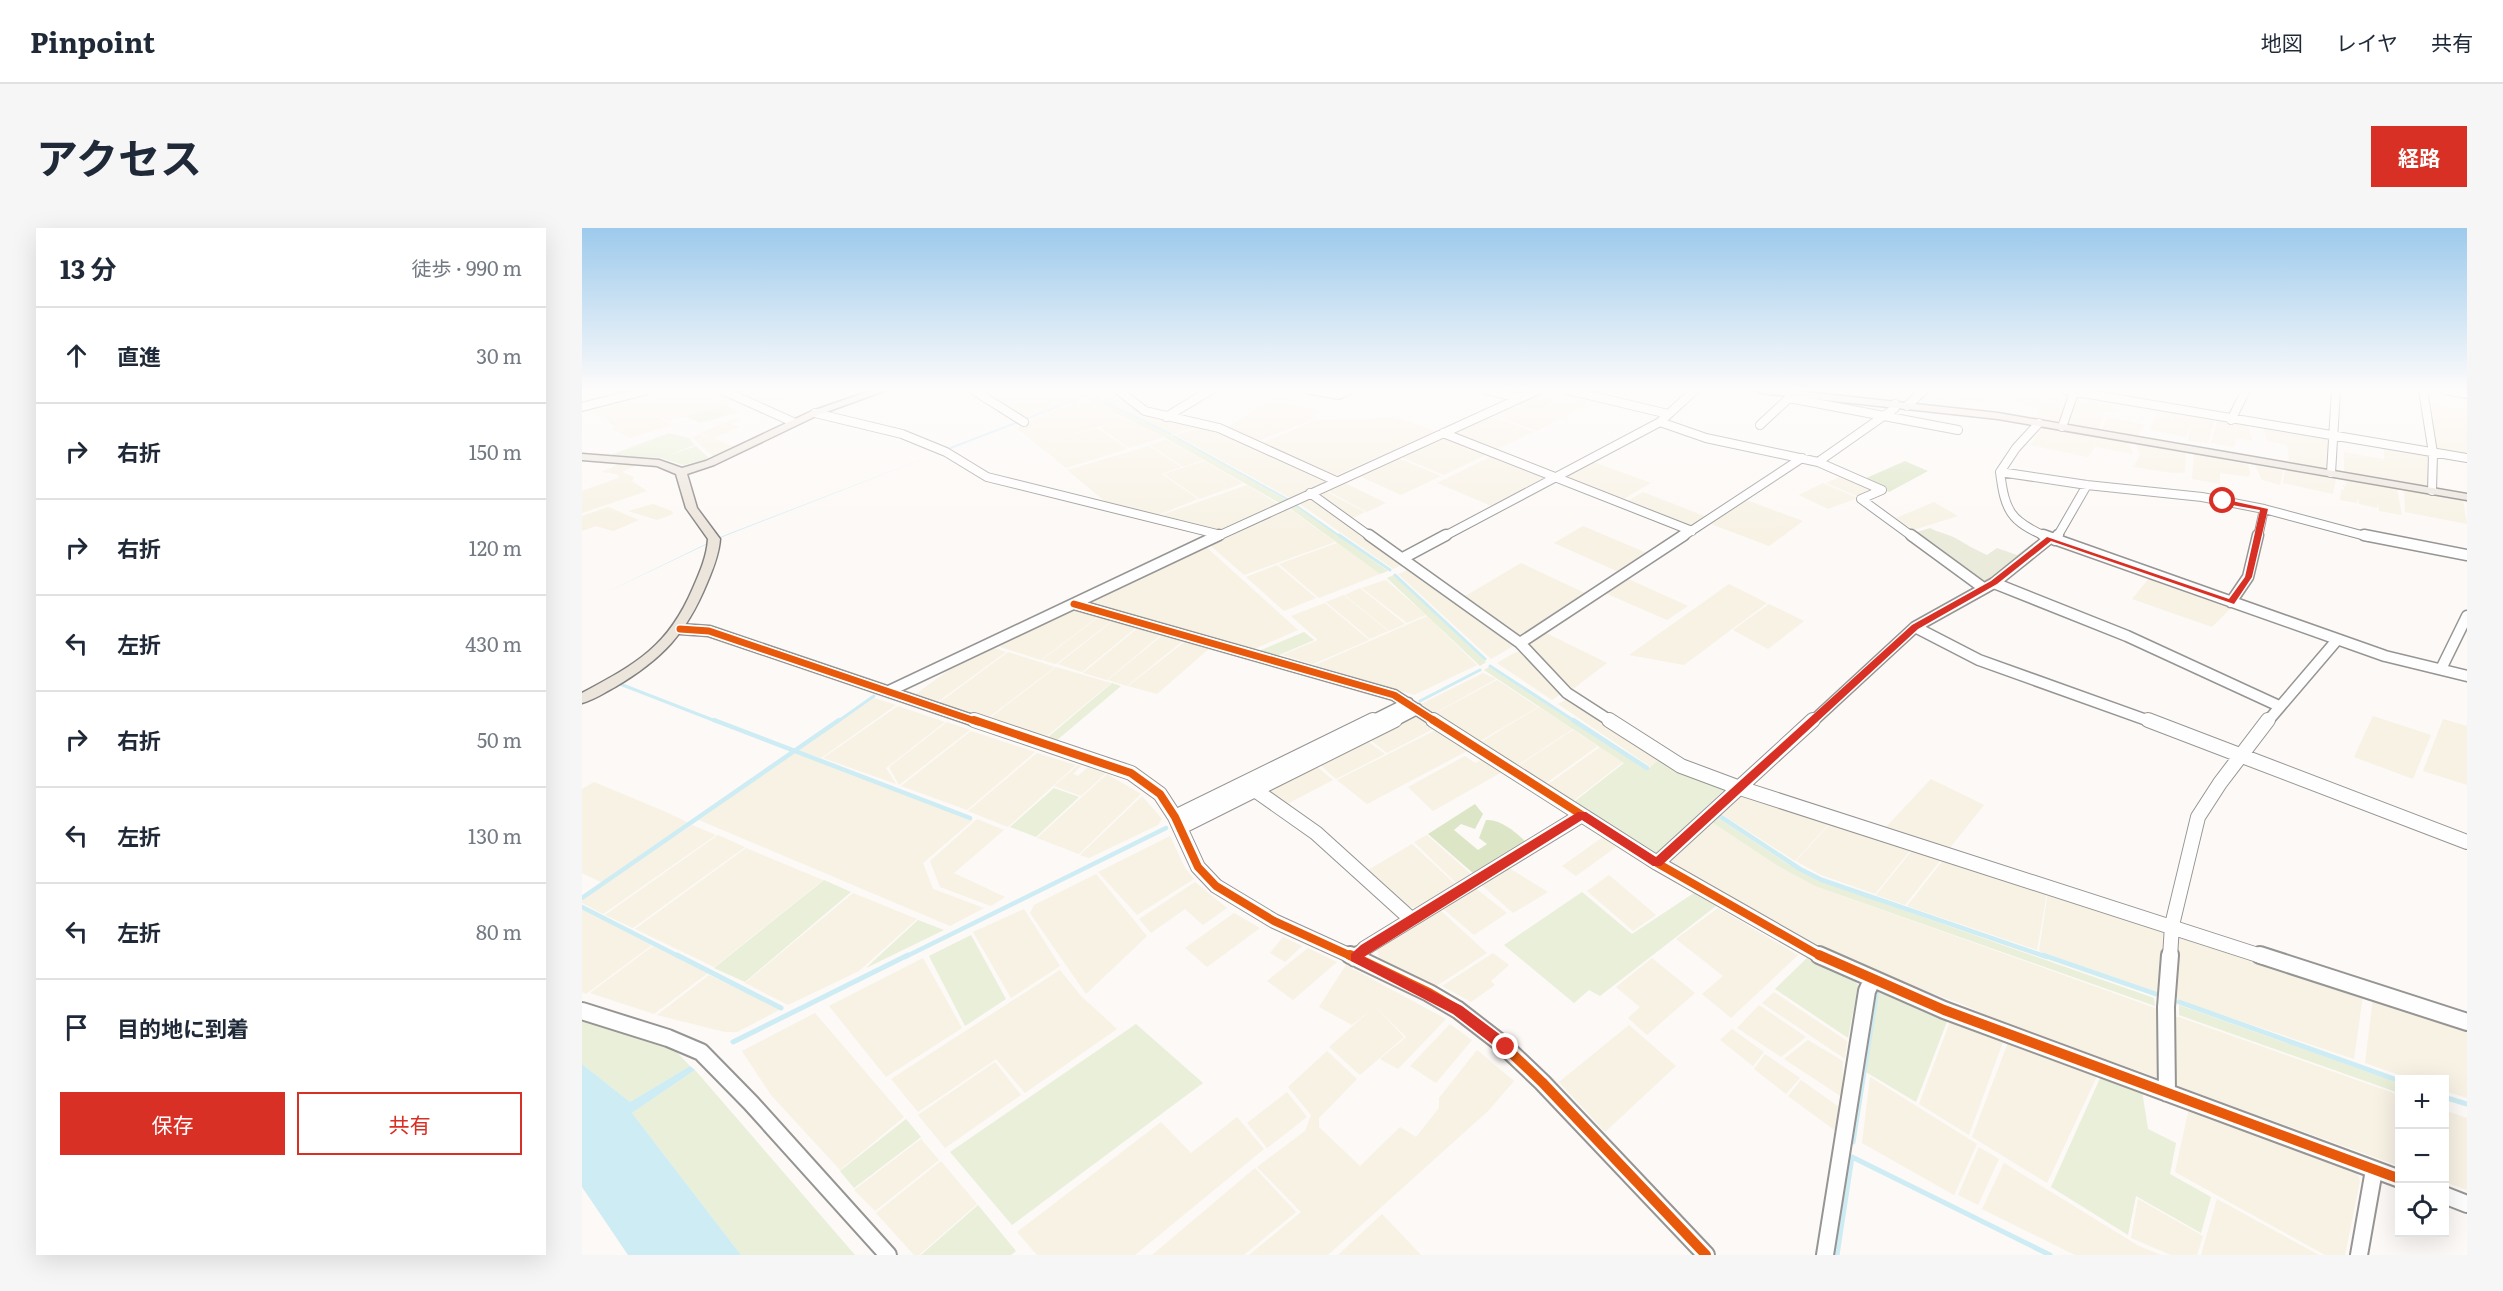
<!DOCTYPE html>
<html lang="ja">
<head>
<meta charset="utf-8">
<style>
	:root { --surface:#fff; --page:#f6f6f7; --text:#1f2937; --muted:#747a83; --line:#e0e1e3; --accent:#d93025 }
	body { margin:0; font-family:Literata,"Noto Sans JP",serif; background:var(--page); color:var(--text) }
	.controls { position:absolute; right:18px; bottom:18px; display:grid; overflow:hidden; border-radius:0px; box-shadow:0 6px 24px #0002 }
	.controls button { width:54px; height:54px; display:grid; place-items:center; padding:0; border:0; border-bottom:2px solid var(--line); background:var(--surface); color:var(--text); font:30px sans-serif }
	.stop { position:absolute; width:18px; height:18px; margin:-14px; border:4px solid #d93025; border-radius:50%; background:#fff }
	.stop.end { background:#d93025; border-color:#fff; box-shadow:0 2px 6px #0008 }
	.list { margin:0; padding:0; list-style:none }
	h2 { display:flex; justify-content:space-between; align-items:center; height:78px; margin:0; padding:0 24px; font-size:26px }
	h2 small { font-size:20px; font-weight:400; color:var(--muted) }
	.list li { display:grid; grid-template-columns:39px 1fr auto; gap:18px; align-items:center; box-sizing:border-box; height:96px; padding:0 24px; border-top:2px solid var(--line) }
	.list b { display:block; font-size:22px; white-space:nowrap }
	.list em { font-size:20px; font-style:normal; color:var(--muted) }
	.actions { display:flex; gap:12px; padding:18px 24px }
	.actions a { flex:1; padding:14px 0; border:2px solid var(--accent); border-radius:0px; text-align:center; font-size:21px; color:var(--accent) }
	.actions .main { background:var(--accent); color:#fff }
	.icon { flex:none; width:33px; height:33px; fill:none; stroke:currentColor; stroke-width:2; stroke-linecap:round; stroke-linejoin:round }
	.map { position:relative; flex:none; width:1885px; height:1027px; overflow:hidden; border-radius:0px }
	header { display:flex; align-items:center; gap:36px; box-sizing:border-box; height:84px; padding:0 30px; background:var(--surface); border-bottom:2px solid var(--line) }
	header strong { font-size:28px }
	nav { display:flex; gap:33px; margin-inline-start:auto; font-size:21px }
	.intro { display:flex; align-items:center; justify-content:space-between; box-sizing:border-box; height:144px; padding:0 36px }
	h1 { margin:0; font-size:42px }
	.button { padding:15px 27px; border-radius:0px; background:var(--accent); color:#fff; font-size:21px; font-weight:700 }
	main { display:flex; gap:36px; padding:0 36px }
	aside { flex:1; background:var(--surface); border-radius:0px; box-shadow:0 6px 24px #0002 }
	.map>svg:first-child { display:block }
	.farmland { fill:#f7f2e4 }
	.green { fill:#e9efd8 }
	.forest { fill:#dce6c6 }
	.cemetery { fill:#eaebdb }
	.water { fill:#ceecf3 }
	.lines { fill:none; stroke-linecap:round; stroke-linejoin:round }
	.stream-far3 { stroke:#ceecf3; stroke-width:2 }
	.stream-far2 { stroke:#ceecf3; stroke-width:3 }
	.stream-far1 { stroke:#ceecf3; stroke-width:4.5 }
	.stream { stroke:#ceecf3; stroke-width:5 }
	.minor-far3-casing { stroke:#969594; stroke-width:10 }
	.minor-far2-casing { stroke:#969594; stroke-width:13 }
	.minor-far1-casing { stroke:#969594; stroke-width:16 }
	.minor-casing { stroke:#969594; stroke-width:20 }
	.major-casing { stroke:#848281; stroke-width:3 }
	.minor-far3 { stroke:#fffefe; stroke-width:8 }
	.minor-far2 { stroke:#fffefe; stroke-width:10 }
	.minor-far1 { stroke:#fffefe; stroke-width:14 }
	.minor { stroke:#fffefe; stroke-width:16 }
	.major { fill:#ece5dc; fill-rule:evenodd }
	.cycleway-far2-casing { stroke:#fff; stroke-width:10 }
	.cycleway-far1-casing { stroke:#fff; stroke-width:12 }
	.cycleway-casing { stroke:#fff; stroke-width:14 }
	.cycleway-far2 { stroke:#e8590c; stroke-width:7 }
	.cycleway-far1 { stroke:#e8590c; stroke-width:8 }
	.cycleway { stroke:#e8590c; stroke-width:10 }
	.route { fill:#d93025 }
</style>
</head>
<body>
<header>
<strong>Pinpoint</strong>
<nav><a>地図</a><a>レイヤ</a><a>共有</a></nav>
</header>
<div class="intro"><h1>アクセス</h1><a class="button">経路</a></div>
<main>
<aside>
<h2>13 分<small>徒歩 · 990 m</small></h2>
<ul class="list">
<li><svg class="icon" aria-label="ahead" viewBox="0 0 24 24"><path d="M12 20V5M6 11l6-6 6 6"/></svg><div><b>直進</b></div><em>30 m</em></li>
<li><svg class="icon" aria-label="right" viewBox="0 0 24 24"><path d="M7 20v-9h11M14 6l5 5-5 5"/></svg><div><b>右折</b></div><em>150 m</em></li>
<li><svg class="icon" aria-label="right" viewBox="0 0 24 24"><path d="M7 20v-9h11M14 6l5 5-5 5"/></svg><div><b>右折</b></div><em>120 m</em></li>
<li><svg class="icon" aria-label="left" viewBox="0 0 24 24"><path d="M17 20v-9H6M10 6l-5 5 5 5"/></svg><div><b>左折</b></div><em>430 m</em></li>
<li><svg class="icon" aria-label="right" viewBox="0 0 24 24"><path d="M7 20v-9h11M14 6l5 5-5 5"/></svg><div><b>右折</b></div><em>50 m</em></li>
<li><svg class="icon" aria-label="left" viewBox="0 0 24 24"><path d="M17 20v-9H6M10 6l-5 5 5 5"/></svg><div><b>左折</b></div><em>130 m</em></li>
<li><svg class="icon" aria-label="left" viewBox="0 0 24 24"><path d="M17 20v-9H6M10 6l-5 5 5 5"/></svg><div><b>左折</b></div><em>80 m</em></li>
<li><svg class="icon" aria-label="arrive" viewBox="0 0 24 24"><path d="M6 21V4h12l-3 4 3 4H6"/></svg><div><b>目的地に到着</b></div></li>
</ul>
<div class="actions"><a class="main">保存</a><a>共有</a></div>
</aside>
<div class="map">
<svg width="1885" height="1027" viewBox="0 0 1885 1027">
	<rect width="100%" height="100%" fill="#fcf9f6"/>
	<path class="farmland" d="M70 162H131L157 173 86 193 81 191 88 188 80 190 64 183 90 197 48 210 30 201 34 199 11 184 30 179 25 174Z
		M200 162H215L223 166 182 179 168 172Z
		M398 162H484L495 170 441 191Z
		M526 162H530L545 176 560 184 615 199 592 206 512 168Z
		M703 162 724 163 705 176 738 182 731 189 734 190 676 213 643 201Z
		M1302 162H1339L1324 175 1289 171Z
		M1349 162 1390 163 1435 162 1429 171 1406 166 1399 176 1347 164Z
		M1440 162H1464L1456 180 1432 175Z
		M1466 164 1487 168 1478 196 1453 191Z
		M1344 165 1380 173 1373 180 1339 177 1340 174 1335 173Z
		M992 166 1015 171 955 203 911 187 932 177 955 184Z
		M1495 166 1521 170 1517 182 1522 170 1543 174 1544 178 1531 176 1529 179 1537 181 1535 185 1523 183 1516 203 1485 197Z
		M502 171 579 208 582 209 547 220 518 200 526 196 471 212 515 200 546 221 484 240 436 201 440 196Z
		M1849 176 1885 182V228L1856 223 1849 191H1853Z
		M1577 181 1592 183 1589 197 1593 183 1633 190 1626 215 1606 213 1608 199 1604 209 1568 202Z
		M907 187 951 204 911 223 866 205Z
		M1525 188 1563 197 1554 209 1519 203Z
		M813 189 853 203 751 249 677 216 735 192Z
		M154 190 158 192 148 196 158 199 132 210 152 219 135 229H132L110 209 117 206 131 211 118 205Z
		M1636 191 1665 196 1671 213 1654 210 1652 219 1629 215Z
		M1681 198 1752 211 1744 241 1707 235 1705 217 1685 213Z
		M620 199 631 200 746 252 708 270 594 207Z
		M1462 200 1546 215 1551 226 1513 219 1506 229 1448 217Z
		M858 209H864L906 226 862 247 816 228Z
		M584 211 585 212 621 232 601 239 568 217Z
		M1554 216 1604 225 1603 245H1590L1551 239 1558 227Z
		M567 218 599 239 580 246 616 271 576 287 524 274 485 242Z
		M1802 218 1848 227 1847 258 1762 244V224L1802 231Z
		M1612 226 1665 236 1668 243 1667 249 1638 245V256L1610 251Z
		M912 227 964 251 912 279 855 255Z
		M814 229 859 248 819 267 775 247Z
		M622 233 661 255 643 262 641 260 642 262 618 271 582 246Z
		M1009 233 1069 255 1038 273 980 251Z
		M42 234 58 236 40 244 52 249 50 253 65 263 0 285V263L36 250 37 248 34 246 19 244Z
		M1673 237 1701 242 1698 257 1680 252Z
		M1703 242 1754 251 1751 266 1701 255Z
		M1261 247 1296 262 1277 269 1244 255Z
		M1764 252 1815 261 1820 287 1797 283 1796 274 1795 280 1777 276 1776 270 1775 275 1758 272 1759 261 1763 262 1760 257 1764 258Z
		M759 253 804 275 785 284 742 261Z
		M1241 255 1276 270 1246 281 1217 267Z
		M665 257 696 276 639 302 579 287Z
		M741 262 783 284 769 291 734 265Z
		M1822 262 1881 272 1885 296 1823 284Z
		M1061 264 1125 289 1109 300 1042 275Z
		M727 269 822 336 811 341 715 274Z
		M1164 272 1221 293 1187 318 1129 296Z
		M1352 274 1376 288 1331 302 1314 290Z
		M71 276 90 283 91 286 75 292 46 283Z
		M26 279 57 292 31 303 14 298 0 303V288Z
		M705 279 753 314 662 347 629 318V315L674 294 680 296 677 292 690 286 697 288 694 285Z
		M1001 298 1067 326 1039 345 972 315Z
		M755 315 798 346 737 370 697 336Z
		M622 317 716 402 670 422 503 376Z
		M939 335 1005 366 939 410 880 370Z
		M695 337 734 370 702 383 664 349Z
		M828 341 933 417 909 431 816 346Z
		M1568 349 1651 378 1630 399 1550 371Z
		M1044 350 1106 378 1085 392 1023 365Z
		M803 352 805 353 844 387 825 395 780 360Z
		M1147 356 1185 375 1102 437 1047 427Z
		M778 360 823 396 807 403 763 367Z
		M762 367 806 403 788 411 744 374Z
		M743 375 787 412 731 436 700 427 736 412 709 388Z
		M1187 376 1222 393 1186 421 1151 402Z
		M490 380 517 388 459 432 412 417Z
		M518 388 531 392 474 436 460 432Z
		M845 388 895 437 832 467 733 437Z
		M532 392 556 398 500 444 476 436Z
		M557 399 581 405 525 452 501 445Z
		M962 404 1025 435 991 461 945 417Z
		M583 405 603 411 545 458 526 452Z
		M605 412 629 419 575 466 546 458Z
		M409 419 424 424 357 473 334 466 382 431Z
		M426 424 473 439 406 490 358 474Z
		M934 424H940L979 466 970 472 915 435Z
		M474 439 529 455 465 508 408 490Z
		M901 445 914 451 853 485 839 476Z
		M915 452 956 479 898 513 854 485Z
		M292 470 314 477 239 530 216 522Z
		M987 470 1079 530 1069 539 976 476Z
		M316 478 363 494 304 540 314 556 241 530Z
		M957 479 991 501 936 537 899 514Z
		M833 486 853 500 805 525 786 510Z
		M1791 488 1849 507 1831 551 1772 529Z
		M1861 491 1885 498V557L1841 543Z
		M365 494 388 502 317 557 307 539Z
		M854 502 887 522 785 576 755 552Z
		M991 502 1016 518 964 555 936 538Z
		M389 503 453 524 385 582 319 558Z
		M784 512 803 526 754 551 737 536Z
		M1018 519 1041 534 991 573 965 557Z
		M212 524 391 592 341 635 351 661 402 680 368 698 117 592Z
		M455 525 494 537 426 599 386 583Z
		M883 528 893 535 901 531 920 544 851 583 826 559Z
		M496 537 499 538 491 546 496 548 506 539 524 545 499 568 472 558Z
		M734 538 751 552 705 576 686 563Z
		M525 546 559 566 497 626 455 610Z
		M1349 551 1402 577 1367 621 1303 600Z
		M12 554 84 584 107 595 21 655 0 645V561Z
		M1162 566 1248 595 1213 633 1138 585Z
		M560 568 580 591 576 597 507 630 498 627Z
		M395 591 422 602 372 645 423 669 409 678 358 659 348 633Z
		M1128 593 1196 638 1233 658 1573 780 1578 785 1576 850 1423 796 1380 776 1288 743 1230 716 1084 632Z
		M1249 595 1330 620 1293 666 1239 647 1214 633Z
		M110 597 134 607 21 686 0 675V671Z
		M136 607 163 619 51 700 23 687Z
		M845 607 890 647 874 655 832 614Z
		M588 608 603 640 612 651 555 687 516 644Z
		M1021 609 1034 619 994 648 980 638Z
		M830 616 873 656 835 680 826 679 786 642Z
		M164 620 241 652 132 739 53 701Z
		M1332 620 1360 630 1323 677 1294 667Z
		M1362 631 1465 664 1455 722 1325 678Z
		M924 638 966 664 931 685 896 654Z
		M514 646 565 708 504 766 448 685 452 677Z
		M1027 647 1074 687 1051 703 1005 663Z
		M613 654 645 680 621 697 603 681 569 705 557 691Z
		M892 659 925 685 892 707 859 679Z
		M1466 664 1581 701 1579 765 1457 723Z
		M271 665 335 691 277 743 206 777 163 755Z
		M1136 680 1216 727 1149 790 1120 766 1141 748 1094 711Z
		M0 681 70 717 4 766 0 764Z
		M442 681 478 738 429 770 391 704Z
		M858 682 905 725 853 759 798 731 794 721Z
		M652 685 678 700 625 739 603 720Z
		M1594 705 1781 767 1772 831 1596 772 1593 769Z
		M701 709 720 718 703 734 688 725Z
		M71 718 126 745 72 786 8 765Z
		M726 720 755 734 711 772 685 753Z
		M911 725 927 737 909 753 913 757 889 774 860 758Z
		M341 730 380 800 304 849 247 778Z
		M1070 730 1113 765 1065 807 1046 790 1058 779 1034 759Z
		M764 737 864 791 816 841 798 831 824 809 793 778 822 809 778 847 747 819 790 781 770 797 737 779Z
		M478 742 499 768 535 801 443 865 414 831 336 884 309 851Z
		M127 747 199 781 155 804H143L75 787Z
		M1192 764 1265 813 1263 831 1180 775Z
		M1791 770 1885 802V870L1863 863 1862 852 1829 851 1783 835Z
		M1177 777 1224 809 1199 829 1155 800Z
		M233 785 322 889 258 942 189 867 160 823Z
		M1590 789H1597L1817 867V938L1590 856Z
		M1369 791 1422 811 1387 907 1337 876Z
		M868 796 890 812 854 855 828 838Z
		M1047 797 1094 838 1023 904 977 854Z
		M1150 801 1182 824 1171 838 1138 812Z
		M1226 812 1261 833 1260 869 1202 831Z
		M1427 812 1517 844 1465 955 1390 909Z
		M895 822 932 853 906 883 746 1027H667L719 984 675 939 723 903 729 887 706 859 745 823 775 851 737 890V899L778 938 818 899 834 909 857 880V870Z
		M1183 826 1218 850 1204 866 1172 841Z
		M413 834 439 867 363 920 336 887Z
		M1288 849 1395 916 1372 967 1280 915Z
		M1219 852 1257 879 1255 904 1206 868Z
		M705 864 725 889 685 920 665 895Z
		M1607 880 1775 943 1778 953 1763 1027H1743L1593 944Z
		M1862 882 1885 890V962L1863 954Z
		M655 889 682 921 553 1027H455L435 1004 579 894 609 925Z
		M339 911 357 932 293 983 272 962Z
		M1397 919 1417 931 1396 977 1376 967Z
		M359 933 395 976 337 1027H332L294 985Z
		M1422 935 1557 1018 1579 1027H1493L1400 981Z
		M673 940 714 984 662 1027H570Z
		M1556 971 1621 1008 1615 1027H1589L1549 1010Z
		M1635 971 1737 1027H1619Z
		M800 986 839 1027H756Z"/>
	<path class="green" d="M486 162 510 169 609 217 706 273 699 276 580 208Z
		M954 166 975 172 953 183 932 175Z
		M144 177 157 184 118 195 103 188Z
		M87 205 107 210 112 217 85 228 114 218 128 231 101 237 79 230 26 228Z
		M711 276 806 343 798 346 706 279Z
		M812 347 904 434 898 438 805 350Z
		M722 404 732 412 695 428 677 423Z
		M907 439 1065 542 1079 530 1093 543 1143 561 1075 625H1072L992 574 1042 535 902 442Z
		M530 455 539 458 474 513 465 510Z
		M472 560 497 569 454 609 428 599Z
		M1133 588 1206 636 1238 653 1572 770 1573 778 1233 658 1196 638 1128 593Z
		M242 652 269 664 163 754 132 740Z
		M1000 664 1050 706 1112 665 1134 678 1018 768 1007 762 992 775 922 717Z
		M336 692 362 702 284 740Z
		M389 707 424 771 383 798 347 728Z
		M1226 729 1270 750 1276 757 1266 810 1193 761Z
		M1297 762 1366 791 1334 874 1284 844Z
		M1597 777 1817 855V865L1597 787Z
		M0 786 83 812 108 838 48 874 0 836Z
		M554 796 621 855 430 997 368 924Z
		M113 842 273 1027H159L50 885Z
		M1519 848 1560 863 1566 901 1594 915 1588 946 1629 969 1619 1005 1554 968 1546 1007 1469 959Z
		M324 891 339 909 272 960 258 943Z
		M396 977 434 1023 429 1027H339Z"/>
	<path class="forest" d="M1323 233 1346 243 1307 264 1282 251Z
		M893 576 901 586 893 601 879 596 872 602 896 622 905 616 897 610 904 592C919 591 935 605 945 615L892 646 846 606Z"/>
	<path class="cemetery" d="M1348 300C1357 305 1367 306 1375 311 1385 317 1394 322 1405 327L1415 320 1435 327 1455 312 1460 314 1403 354 1335 304Z"/>
	<path class="water" d="M356 225 138 310 23 365 138 309Z
		M0 836 48 874 108 838 113 842 50 885 159 1027H46L0 959Z"/>
	<g class="lines">
		<path class="stream-far3" d="M498 162 504 165
			M504 167 517 162
			M510 168 589 206
			M592 208 707 272
			M366 221 498 170
			M712 276 759 309"/>
		<path class="stream-far2" d="M757 307 808 342
			M813 347 903 431
			M908 438 994 494
			M38 456 136 494
			M838 473 898 442
			M255 494 292 468"/>
		<path class="stream-far1" d="M132 492 388 590
			M991 492 1065 540
			M1136 587 1218 641 1240 652 1465 729
			M0 670 257 492
			M0 679 98 729
			M323 729 584 600"/>
		<path class="stream" d="M95 727 199 780
			M1461 727 1574 766
			M1597 774 1818 853
			M151 814 326 727
			M1862 869 1885 876
			M1271 914 1295 762
			M1255 1027 1270 929 1468 1027"/>
		<g class="minor-far3-casing">
			<path id="minor-far3" d="M140 162 211 194
				M391 162 442 194
				M536 162 563 183 637 200 754 253
				M728 162 757 167 767 162
				M904 162 937 170
				M986 162 1086 186
				M1483 162 1885 230
				M1841 162 1851 225 1850 263
				M1863 162 1885 166
				M1207 170 1376 202
				M1325 178 1342 162
				M0 179 66 162
				M233 185 320 206 364 224 405 249 639 307
				M584 189 629 162
				M1649 192 1664 162
				M1078 194 1124 210 1236 234 1313 180V176
				M1457 195 1434 220 1418 244C1423 283 1428 293 1465 309
				M1178 197 1207 170 1208 165
				M1480 199 1493 162
				M861 205 1110 303
				M1236 234 1300 262 1279 271 1331 309
				M1418 244 1505 257 1620 269 1682 281 1787 309
				M1749 245 1754 162
				M728 265 789 309
				M634 309 956 162
				M861 309 1078 194 1113 162
				M1100 309 1220 230
				M1475 309 1505 257
				M1676 309 1682 281"/>
		</g>
		<g class="minor-far2-casing">
			<path id="minor-far2" d="M787 307 938 415 985 465 1030 494
				M1329 307 1400 359
				M1461 307 1803 428 1885 448
				M1782 307 1885 327
				M1473 312 1476 307
				M821 330 864 307
				M1412 355 1545 408 1697 478
				M1649 374 1666 349 1676 307
				M492 376 812 467 854 494
				M1333 399 1397 432 1570 494
				M98 401 127 403 396 494
				M938 415 1102 307
				M1859 441 1885 388
				M307 463 637 307
				M788 494 826 475
				M810 494 835 481
				M1230 494 1333 399 1412 355 1468 310
				M1685 494 1755 412"/>
		</g>
		<g class="minor-far1-casing">
			<path id="minor-far1" d="M392 492 549 545 578 566 593 589 616 639 634 658 692 693 771 729
				M851 492 1075 635 1240 729
				M1027 492 1099 538 1158 560 1682 729
				M1566 492 1885 614
				M673 562 734 605 829 691
				M593 589 791 492
				M599 599 813 492
				M1075 635 1231 492
				M774 729 783 720 1000 587
				M1588 729 1590 697 1616 589 1638 555 1686 492"/>
		</g>
		<g class="minor-casing">
			<path id="minor" d="M768 727 847 765 876 782 920 816 960 854 1124 1027
				M1237 727 1362 782 1818 951
				M1678 727 1885 794
				M773 730 776 727
				M0 783 86 810 119 824 169 875 306 1027
				M1585 865 1584 779 1588 727
				M1862 967 1885 976
				M1243 1027 1285 763 1290 752
				M1777 1027 1792 942"/>
		</g>
		<g class="major-casing">
			<path id="major" d="M291 162H305L236 187 132 237 105 246 115 280 138 311C137 326 131 341 125 355 104 406 80 431 33 459 22 465 11 472 0 475V465C54 436 86 419 111 360 118 344 125 328 126 311L104 280 94 246 75 238 0 232V226L77 232 100 240 124 233 230 183Z
				M1174 162H1205L1416 185 1885 266V272L1416 191 1178 165Z"/>
		</g>
		<use href="#minor-far3" class="minor-far3"/>
		<use href="#minor-far2" class="minor-far2"/>
		<use href="#minor-far1" class="minor-far1"/>
		<use href="#minor" class="minor"/>
		<use href="#major" class="major"/>
		<g class="cycleway-far2-casing">
			<path id="cycleway-far2" d="M492 376 812 467 854 494
				M98 401 127 403 396 494"/>
		</g>
		<g class="cycleway-far1-casing">
			<path id="cycleway-far1" d="M392 492 549 545 578 566 593 589 616 639 634 658 692 693 771 729
				M851 492 1075 635 1240 729"/>
		</g>
		<g class="cycleway-casing">
			<path id="cycleway" d="M768 727 847 765 876 782 920 816 960 854 1124 1027
				M1237 727 1362 782 1818 951"/>
		</g>
		<use href="#cycleway-far2" class="cycleway-far2"/>
		<use href="#cycleway-far1" class="cycleway-far1"/>
		<use href="#cycleway" class="cycleway"/>
	</g>
	<linearGradient id="sky" x2="0" y2="1"><stop stop-color="#9dcaec"/><stop offset="0.53" stop-color="#fefcfb"/><stop offset="1" stop-color="#fefcfb" stop-opacity="0"/></linearGradient>
	<rect width="1885" height="306" fill="url(#sky)"/>
	<path class="route" d="M1641 271 1686 281 1670 349 1652 376 1469 313 1415 356 1336 401 1079 638H1071L1000 592 782 729 880 778 928 814V823H919L871 786 769 733V726L779 717 996 584H1004L1074 629 1330 397 1409 353 1465 309 1647 371 1663 349 1678 282 1639 275Z"/>
</svg>
<div class="controls">
<button>+</button>
<button>−</button>
<button><svg class="icon" aria-label="locate" viewBox="0 0 24 24"><circle cx="12" cy="12" r="6"/><path d="M12 2v4M12 18v4M2 12h4M18 12h4"/></svg></button>
</div>
<div class="stop" style="left:1641px;top:273px"></div>
<div class="stop end" style="left:924px;top:819px"></div>
</div>
</main>
</body>
</html>
